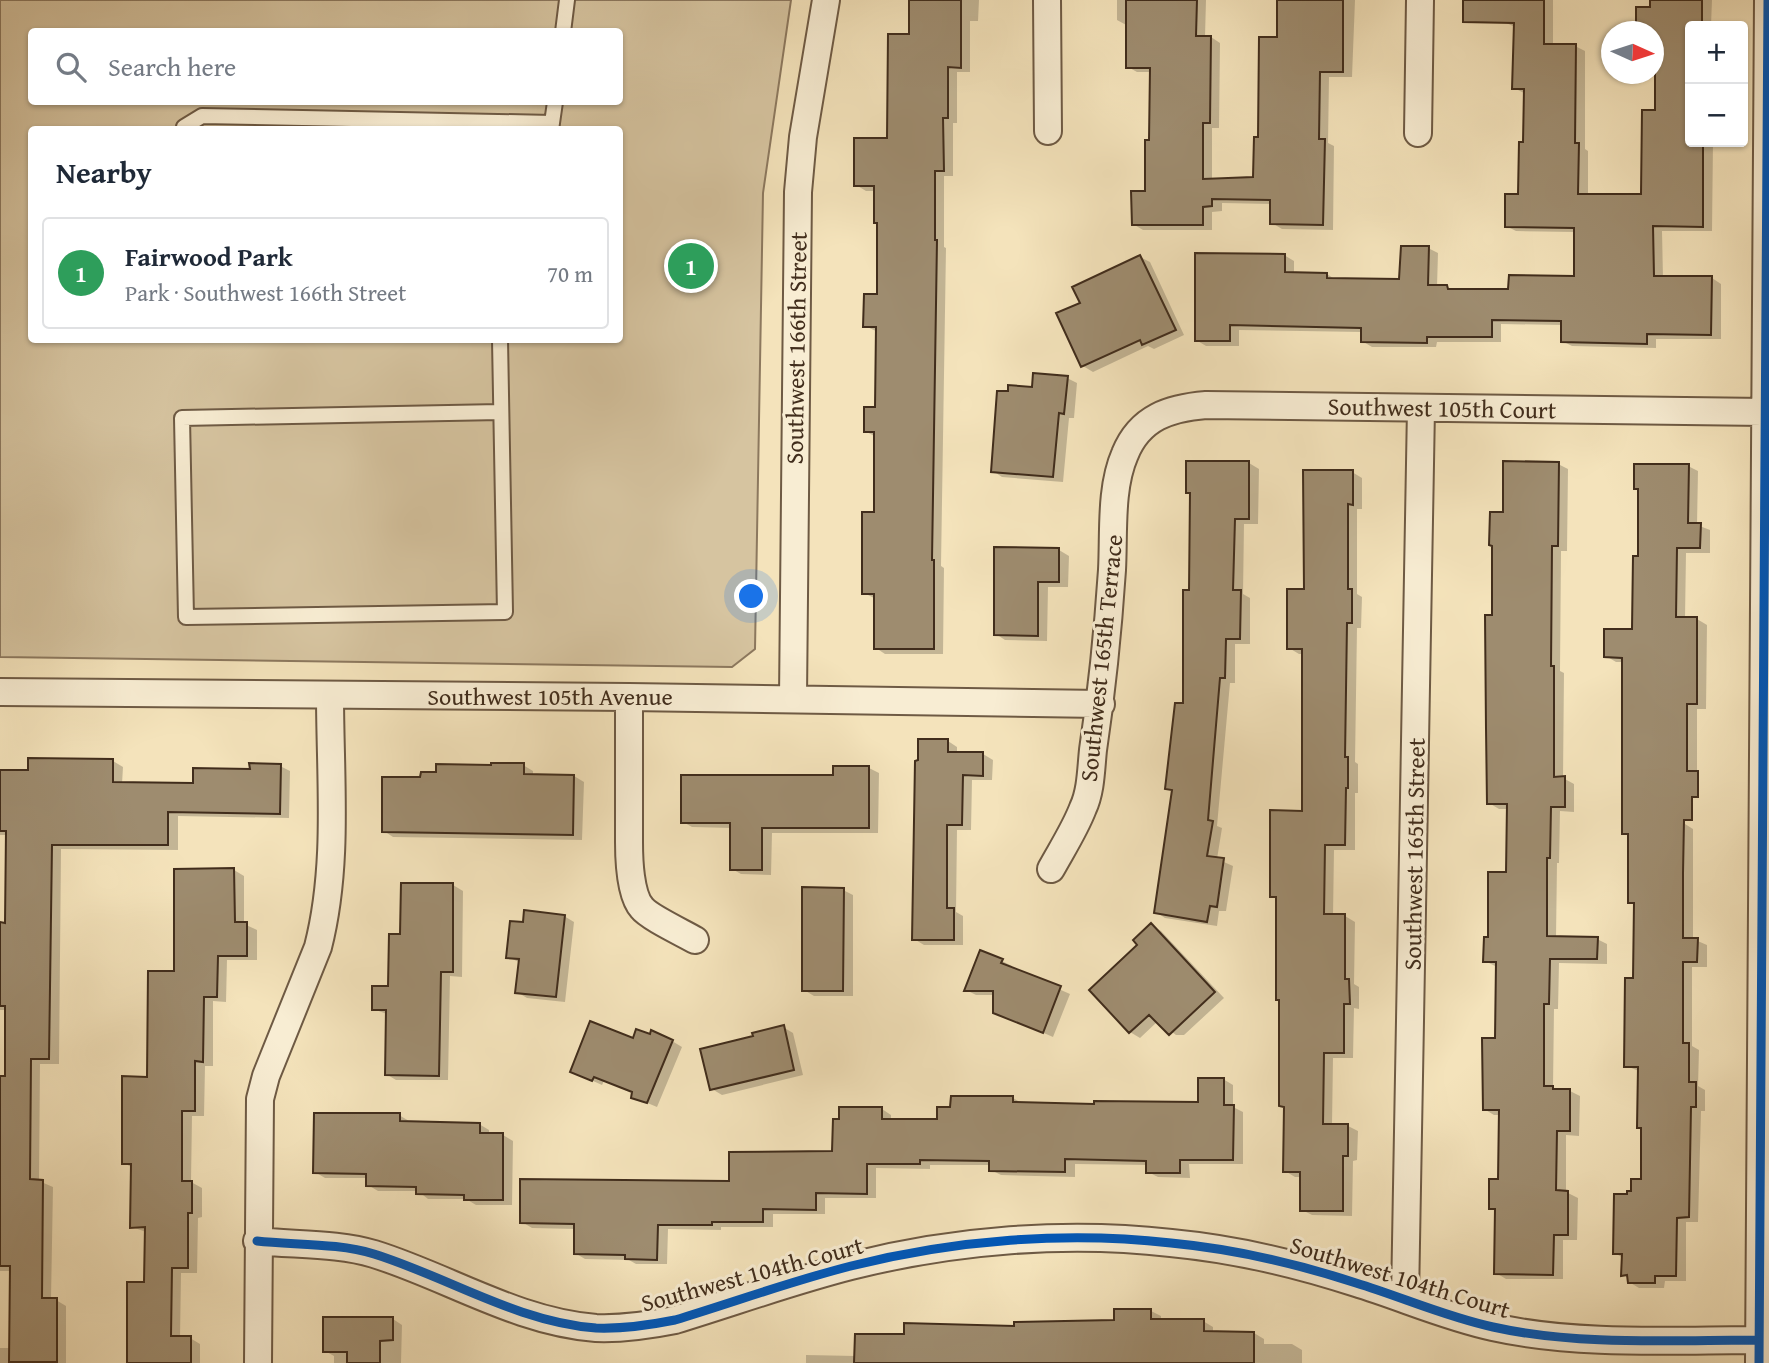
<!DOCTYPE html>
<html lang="en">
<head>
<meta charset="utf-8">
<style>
	:root { --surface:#fff; --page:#f6f6f7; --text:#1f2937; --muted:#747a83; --line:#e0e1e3; --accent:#8f2418 }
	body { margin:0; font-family:"Gentium Book Plus",serif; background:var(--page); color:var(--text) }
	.controls { position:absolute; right:21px; top:21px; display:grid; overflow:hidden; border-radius:7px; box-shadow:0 2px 5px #0004 }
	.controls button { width:63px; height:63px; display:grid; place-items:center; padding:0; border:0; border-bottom:2px solid var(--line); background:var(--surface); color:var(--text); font:35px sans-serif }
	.compass { position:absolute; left:1601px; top:21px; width:63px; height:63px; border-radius:50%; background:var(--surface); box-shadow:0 2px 5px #0004; rotate:93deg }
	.you { position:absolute; left:752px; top:597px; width:24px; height:24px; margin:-18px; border:5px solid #fff; border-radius:50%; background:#1a73e8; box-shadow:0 0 0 10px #1a73e833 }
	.badge { display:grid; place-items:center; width:46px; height:46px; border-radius:50%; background:var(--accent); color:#fff; font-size:23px; font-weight:700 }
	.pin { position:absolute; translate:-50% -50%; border:4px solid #fff; box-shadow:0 2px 7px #0006 }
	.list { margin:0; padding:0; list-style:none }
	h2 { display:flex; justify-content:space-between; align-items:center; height:91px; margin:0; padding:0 28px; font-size:30px }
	h2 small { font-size:23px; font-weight:400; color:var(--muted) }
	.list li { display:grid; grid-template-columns:46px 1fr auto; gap:21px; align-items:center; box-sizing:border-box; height:112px; margin:0 14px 14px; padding:0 14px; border:2px solid var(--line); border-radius:7px }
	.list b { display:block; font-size:26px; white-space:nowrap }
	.list p { margin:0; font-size:23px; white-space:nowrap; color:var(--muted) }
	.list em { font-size:23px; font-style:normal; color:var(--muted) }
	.icon { flex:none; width:38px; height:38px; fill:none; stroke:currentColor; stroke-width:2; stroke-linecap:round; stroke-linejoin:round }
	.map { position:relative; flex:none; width:1769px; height:1363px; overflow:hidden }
	.search { position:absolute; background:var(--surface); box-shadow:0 2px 5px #0004; left:28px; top:28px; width:595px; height:77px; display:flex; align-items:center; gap:18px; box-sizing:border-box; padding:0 24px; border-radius:7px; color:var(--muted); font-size:26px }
	.panel { position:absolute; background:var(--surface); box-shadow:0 2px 5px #0004; left:28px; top:126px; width:595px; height:217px; border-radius:7px }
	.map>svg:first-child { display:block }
	.green { fill:#d6c4a0; stroke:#8c785e; stroke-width:2; fill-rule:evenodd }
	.shadow { fill:#0003 }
	.building { fill:#9e8c6f; stroke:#412d1c; stroke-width:2 }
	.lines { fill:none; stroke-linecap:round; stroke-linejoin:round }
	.service-casing { stroke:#6e5a44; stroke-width:18 }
	.minor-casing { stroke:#6e5a44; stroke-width:30 }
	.service { stroke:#f8edd3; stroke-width:14 }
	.minor { stroke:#f8edd3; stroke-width:26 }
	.cycleway-casing { stroke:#f8edd3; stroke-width:13 }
	.cycleway { stroke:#0057b8; stroke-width:9 }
	.labels { text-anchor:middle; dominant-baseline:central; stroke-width:6; stroke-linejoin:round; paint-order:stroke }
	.street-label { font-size:24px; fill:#412d1c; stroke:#f8edd3 }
</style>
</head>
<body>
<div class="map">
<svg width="1769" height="1363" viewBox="0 0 1769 1363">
	<rect width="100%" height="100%" fill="#f4e3bb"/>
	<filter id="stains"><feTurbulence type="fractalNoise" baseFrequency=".00286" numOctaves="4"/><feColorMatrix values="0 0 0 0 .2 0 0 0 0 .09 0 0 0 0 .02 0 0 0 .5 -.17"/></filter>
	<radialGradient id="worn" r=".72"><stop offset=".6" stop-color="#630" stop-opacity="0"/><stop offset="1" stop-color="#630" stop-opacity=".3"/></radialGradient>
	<path class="green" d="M0 0H791L763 193 755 649 732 667 0 657ZM32 32H620V102H32ZM32 130H620V340H32Z"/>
	<path class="shadow" d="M911 0H979L978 21H970V72H957V123H953V176H944V247L946 248 941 566 944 568 943 654H885L876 648V599L864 593 875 514 876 437 865 431 877 409 878 332 865 326 879 296V224L876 191H866L856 185 889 139 911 36Z
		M1117 0H1206L1205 37H1211L1220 43 1219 128H1212V181L1255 179 1260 139 1279 39V0H1355L1352 77H1329L1328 143 1334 146 1333 230 1282 229 1272 223V204L1222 203V211L1212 212V230H1143L1133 224 1147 193 1151 142 1152 72H1137L1128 67V26L1117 20Z
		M1502 0H1553V45L1575 46 1585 51V149L1588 151V196H1643L1657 112V56H1654L1652 0H1712L1711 26H1690V142H1713L1712 231H1662L1663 278H1712L1721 284V339H1656V348L1572 346 1562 341 1563 325 1501 324V342H1437L1436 347H1372L1362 341V332L1239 330V346H1206L1196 340 1284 255 1294 261V274H1327L1336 280H1401L1428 248 1438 253 1437 287H1447L1453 290H1510L1576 278V232L1516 231 1506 226 1520 196 1525 144 1526 94 1514 88 1515 27 1502 21Z
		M1140 257 1150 262 1184 335 1154 349 1148 346 1093 372 1083 366 1082 304Z
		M1067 378 1077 383 1074 418H1069L1063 482 1002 477 993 471 1010 393 1034 389Z
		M1249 463 1259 469 1258 524H1244L1243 594 1250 598V644H1235V683H1230L1217 826 1222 828 1217 859 1233 866 1226 911H1219L1217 926 1165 918 1156 912 1174 792 1167 788 1185 705 1191 592Z
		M1558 464 1568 469 1567 551H1561L1560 671 1564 673 1563 778 1574 784V812L1560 811 1559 863H1557L1556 938 1597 939 1607 944V964L1559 963 1558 1009H1554L1553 1088 1558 1091H1570L1580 1096 1579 1136 1566 1135V1192L1578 1198 1577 1240H1563V1279H1506L1496 1273 1497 1212 1491 1208 1500 1181 1501 1115H1494L1484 1109 1496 1040 1497 967 1485 961 1508 874 1509 809H1499L1489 803 1494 617 1505 514Z
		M1688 466 1698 471 1697 525 1710 530V553H1686L1685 619H1697L1707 625 1706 709H1697V782H1685V824L1693 829V939L1707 945V967H1692V1046L1699 1050 1698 1086 1705 1090V1111H1701L1698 1222H1686V1281H1665L1664 1288H1639L1629 1282V1278L1623 1275V1258L1615 1253 1629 1196 1643 1181V1129L1639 1127V1071L1626 1066 1635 980 1636 905 1630 902V836L1624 833V662H1616L1606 656 1634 631 1640 558V490L1636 488Z
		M1352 472 1362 478V509H1357V594L1362 597 1361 628H1357L1355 762 1358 764V793H1355V850H1334L1333 916H1345L1355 922 1354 984 1359 987V1009L1354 1008 1353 1058H1333L1332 1125 1348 1126 1358 1131 1357 1160 1353 1161 1352 1216 1312 1215 1302 1210V1177H1295L1285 1171V1108L1281 1105V1002L1278 999V900L1272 896 1303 812 1304 654H1299L1289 648 1305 591Z
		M1059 550 1069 556 1068 587H1048L1047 641 1005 640 996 634Z
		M948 741 957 747V754H983L993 760 992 780H972L971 830H957L956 912 963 916V945H924L914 939Z
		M113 761 123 767 122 784 195 785 280 766 290 771 289 818 178 816V850L61 849 59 1064H40L39 1181 53 1187 51 1300H56L66 1306V1363H0V1348H11L12 1271H0V1078H7V1010H0V924H7L8 835H0V772H30Z
		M523 765 533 771V776H574L584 782 582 840 393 837 384 831 422 779Z
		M869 768 879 773 878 833H772L771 875 741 874 732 869V828L692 827 683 822Z
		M234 870 244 876V924L257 930V960H227L226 1002 213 1001V1066H205L204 1116H192L191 1182 202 1188V1217L198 1218 197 1273H181L180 1338H190L200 1344V1363H128L146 1284V1232L132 1227 133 1168 124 1163 149 1078 176 973Z
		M453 885 463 891 462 977 450 976 448 1080H396L386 1074 387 1014 373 1009 390 988Z
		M843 890 853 895V996H814L804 990Z
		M564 916 574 922 565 1002 527 998 517 992 521 963 508 957 525 924Z
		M1151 925 1161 931 1224 998 1184 1035H1176L1158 1021 1140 1038 1130 1032 1091 990 1139 945Z
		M981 952 1002 961 1012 966 1011 968 1070 994 1053 1037 995 1012V995H976L966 990Z
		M783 1027 793 1033 803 1075 722 1095 712 1089 755 1037Z
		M672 1041 682 1047 657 1107 633 1097 634 1093 604 1081 602 1085 582 1076Z
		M1223 1079 1233 1085V1107L1243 1112V1164H1189L1190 1178 1158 1177 1148 1172V1165L1075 1164V1177L1001 1175 991 1170V1165H930V1169L876 1168V1198H825V1214H773V1227H721V1230L668 1229 667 1264H636L629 1260 585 1259 575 1253 576 1229 532 1228 522 1222 730 1183 834 1153 882 1109 891 1115V1121H939L952 1109V1097L1013 1098 1023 1104H1200Z
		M399 1115 409 1121V1123L479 1124 489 1130V1135H503L513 1141 512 1205H476L466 1199H428L418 1191H378L368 1185V1178H325L315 1172Z
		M1151 1311 1161 1316V1321H1203L1213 1327V1333H1254L1264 1339V1344H1292L1302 1350V1363H806V1355L856 1356 906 1336 1115 1322Z
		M393 1319 402 1325 401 1363H334V1356L325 1351Z"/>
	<path class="building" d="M909 0H961V68L948 67V118H943L944 171H935V240H937L932 560H934V649H874V594H862V512H874V432H864V407H875L876 327H863L864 294H877V223H874V186H854V138H887L888 34H909Z
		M1126 0H1197L1196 36H1211L1210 123H1203V179L1253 177 1254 137H1258L1259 37H1277V0H1343V72H1320L1319 139H1325L1323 225 1270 224V200L1212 199V206L1203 207V225H1132L1131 191H1145V140H1149L1150 68H1126Z
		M1463 0H1544V44H1576L1575 143H1579L1578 194H1641L1642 110H1655V52L1654 32H1636V7H1650V0H1702V26H1690V142H1703V227L1653 226 1654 276H1712L1711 335 1647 334V344L1561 342V321L1492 320V337H1427V343L1361 342V328L1230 325V341H1195V253L1285 254V272L1327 273V278L1399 279 1401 246H1429L1428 285H1447L1448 289H1508L1509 275 1574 276V228L1505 227V194H1518L1519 142H1523L1524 89H1512L1514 23 1463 22Z
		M1140 255 1176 330 1142 345 1140 340 1081 367 1056 313 1080 303 1072 287Z
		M1033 373 1068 376 1064 414 1059 413 1053 477 991 472 997 391H1008V385L1032 387Z
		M1186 461H1249V519H1235L1233 590H1241L1240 639H1226L1225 678H1220L1208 820 1213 821 1207 856 1224 858 1217 907 1210 906 1207 922 1154 913 1172 790 1165 789 1175 703H1183V590H1189L1190 493H1186Z
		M1503 461 1559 462 1558 546H1552L1551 666H1554V777L1565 776V807H1551L1550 858H1547V936L1598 937 1597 959H1550L1549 1004H1544V1086H1553V1089H1570V1131H1557L1556 1190 1568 1191V1235H1554L1553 1275 1494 1274 1495 1209H1489V1179H1498L1499 1110H1483L1482 1038H1495L1496 962H1483L1484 937H1488V872H1506L1507 804H1487L1486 728 1485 615H1492V546L1489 545 1490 512H1503Z
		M1634 464H1689L1688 523H1701L1700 548H1677L1676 617H1697V704H1687V771H1698V797H1692V820H1684L1683 873V938H1698L1697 962H1683V1043H1689V1082H1696V1107H1691L1689 1217 1677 1218 1676 1276H1655V1283H1628L1627 1275 1621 1276 1622 1254H1613L1614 1194H1627V1191H1631V1179H1641V1128H1637L1638 1067H1624L1625 978H1633L1634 903H1628V834H1622V658L1604 657V629H1632L1633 556H1638V489H1634Z
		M1303 470H1353V505L1348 504V589H1352V623H1347L1345 757H1348V788H1346L1345 845H1325L1324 914H1345V979H1349L1350 1004H1344V1053H1324L1323 1124H1348V1156H1343V1211H1300V1172H1283L1284 1107 1279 1106V1000H1276V897H1270V810L1302 811V649H1287V589H1304Z
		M994 547 1059 548V582H1038V636L994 635Z
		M918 739H948V752H983V776L963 775 962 825H947V908H954V940H912L915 761 918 760Z
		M28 758 113 759V782L193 783V768L250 769 249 763 281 764 280 814 168 812V845H52L49 1059H31L30 1179 43 1180 42 1298H57V1362H9L10 1266H0V1076H5V1006H0V922L5 923 6 831H0V770H28Z
		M491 763H524V774L574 775 573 835 382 832V777H420L421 772H436V764L491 765Z
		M833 766H869V828H762V870H730V823H681V775H833Z
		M234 868 235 922H247V956H218L217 997H204L203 1062 195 1061V1111H182V1181H192V1213H188V1268H172L171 1336H191V1363H127V1282H144L145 1227 130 1228 131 1164H122V1076L147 1077 148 971H174V869Z
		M401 883H453V972H441L439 1076 385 1075 386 1010H372V986H388L389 934H400Z
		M802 887 844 888 843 991H802Z
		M524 910 565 915 556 997 515 993 519 959 506 958 510 921 523 922Z
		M1151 923 1215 992 1169 1035 1149 1015 1129 1033 1089 990 1137 945 1133 940Z
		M980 950 1003 959 1001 963 1061 986 1043 1033 993 1013V991H964Z
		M590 1021 633 1038 636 1029 650 1034 651 1030 673 1040 647 1103 631 1098 632 1092 594 1077 592 1081 570 1072Z
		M784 1025 794 1070 710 1090 700 1049 753 1036 752 1033Z
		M1198 1078H1224V1105H1234L1233 1160H1180V1173H1146V1161L1065 1159V1172L989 1171V1161L920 1160V1164H867V1194L816 1193V1210L763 1209V1222H712V1225H658L657 1260 625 1259V1255L574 1254V1224L520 1223V1179L729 1181V1152L832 1151 833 1119H839V1107H882V1119H937V1107H950L951 1096H1013V1102L1094 1104V1101L1198 1102Z
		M314 1113H400V1121L480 1123V1133H503V1200H464V1195L416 1194V1187L366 1186V1174L313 1173Z
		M1114 1309H1151V1319H1204V1331L1254 1332V1363H854L855 1334H904V1323L1014 1326V1322L1114 1320Z
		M323 1317H393V1340L380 1341V1363H347V1352H323Z"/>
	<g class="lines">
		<g class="service-casing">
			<path id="service" d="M563 32 567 0
				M184 130V127L202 116 552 123
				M551 130 555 102
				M500 340 505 612 186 617 182 418 500 412"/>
		</g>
		<g class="minor-casing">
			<path id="minor" d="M1047 0 1048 131
				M1418 133 1420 0
				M0 692 629 697 1101 704
				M629 697V842C629 859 630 895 642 908 649 917 683 933 695 940
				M793 698 798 192 803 137 826 0
				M1051 869C1062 849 1075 829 1083 808 1091 791 1091 769 1093 750 1102 690 1108 630 1112 570 1114 533 1110 488 1125 454 1140 417 1170 408 1206 405L1765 412
				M257 1241C294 1245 339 1243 374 1254 448 1277 517 1322 596 1328 622 1329 650 1325 675 1320 734 1302 792 1281 851 1266 954 1240 1066 1231 1171 1243 1234 1249 1295 1263 1356 1283 1402 1297 1446 1317 1493 1327 1578 1346 1673 1340 1759 1340
				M1405 1299 1421 408
				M258 1363 260 1099 266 1076 318 947C339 865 330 778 330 695
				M1759 1363 1768 0"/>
		</g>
		<use href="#service" class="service"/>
		<use href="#minor" class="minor"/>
		<g class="cycleway-casing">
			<path id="cycleway" d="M257 1241C294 1245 339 1243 374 1254 448 1277 517 1322 596 1328 622 1329 650 1325 675 1320 734 1302 792 1281 851 1266 954 1240 1066 1231 1171 1243 1234 1249 1295 1263 1356 1283 1402 1297 1446 1317 1493 1327 1578 1346 1673 1340 1759 1340
				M1759 1363 1768 0"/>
		</g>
		<use href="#cycleway" class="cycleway"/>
	</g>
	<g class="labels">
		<g class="street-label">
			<text transform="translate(796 348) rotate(-89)">Southwest 166th Street</text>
			<text transform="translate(1442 408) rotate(1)">Southwest 105th Court</text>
			<text transform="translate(1101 658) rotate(-84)">Southwest 165th Terrace</text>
			<text x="550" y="696">Southwest 105th Avenue</text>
			<text transform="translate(1414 854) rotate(-89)">Southwest 165th Street</text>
			<text transform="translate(752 1274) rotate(-15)">Southwest 104th Court</text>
			<text transform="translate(1400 1277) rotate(17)">Southwest 104th Court</text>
		</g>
	</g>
	<rect width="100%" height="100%" filter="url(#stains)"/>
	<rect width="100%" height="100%" fill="url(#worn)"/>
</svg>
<div class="controls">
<button>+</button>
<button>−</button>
</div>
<svg class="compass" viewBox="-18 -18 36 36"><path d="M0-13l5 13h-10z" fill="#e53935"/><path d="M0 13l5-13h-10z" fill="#747a83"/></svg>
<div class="you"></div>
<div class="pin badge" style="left:691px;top:266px;background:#2e9e5b">1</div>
<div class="search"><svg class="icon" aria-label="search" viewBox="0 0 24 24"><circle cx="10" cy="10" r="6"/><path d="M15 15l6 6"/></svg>Search here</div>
<section class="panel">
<h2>Nearby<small></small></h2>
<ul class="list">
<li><span class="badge" style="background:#2e9e5b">1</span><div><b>Fairwood Park</b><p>Park · Southwest 166th Street</p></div><em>70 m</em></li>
</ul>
</section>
</div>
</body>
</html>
